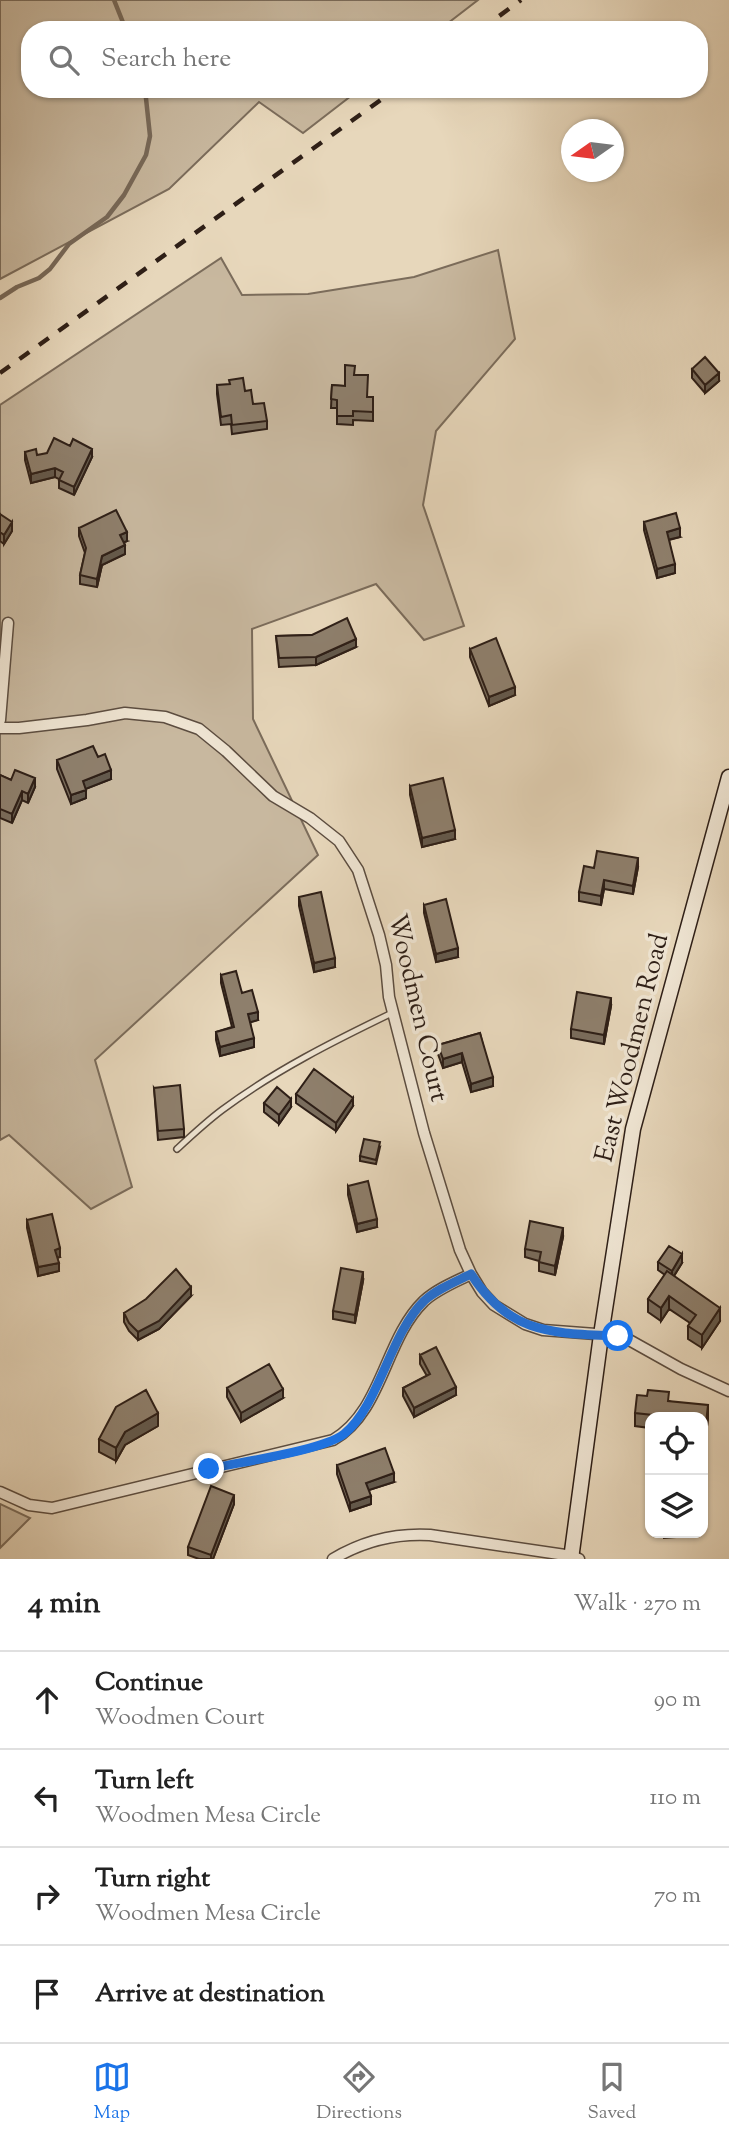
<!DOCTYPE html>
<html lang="en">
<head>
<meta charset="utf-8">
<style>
	:root { --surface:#fff; --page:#f6f6f6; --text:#222; --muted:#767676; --line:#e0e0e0; --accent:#1a73e8 }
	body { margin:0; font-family:"Sorts Mill Goudy",serif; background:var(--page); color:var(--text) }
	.controls { position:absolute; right:21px; bottom:21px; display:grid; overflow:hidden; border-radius:14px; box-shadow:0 2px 5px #0004 }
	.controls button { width:63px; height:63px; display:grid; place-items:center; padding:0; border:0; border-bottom:2px solid var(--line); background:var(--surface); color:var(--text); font:35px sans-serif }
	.compass { position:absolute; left:561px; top:119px; width:63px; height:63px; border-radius:50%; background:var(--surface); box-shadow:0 2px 5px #0004; rotate:256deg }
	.stop { position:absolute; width:21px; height:21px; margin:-16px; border:5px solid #1a73e8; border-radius:50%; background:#fff }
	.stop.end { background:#1a73e8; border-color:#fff; box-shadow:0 2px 7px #0008 }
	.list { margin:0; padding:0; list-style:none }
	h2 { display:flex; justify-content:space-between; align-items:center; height:91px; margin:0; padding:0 28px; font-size:30px }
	h2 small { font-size:23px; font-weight:400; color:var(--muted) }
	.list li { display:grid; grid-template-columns:46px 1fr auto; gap:21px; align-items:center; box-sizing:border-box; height:98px; padding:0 28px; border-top:2px solid var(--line) }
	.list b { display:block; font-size:26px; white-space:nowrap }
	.list p { margin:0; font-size:23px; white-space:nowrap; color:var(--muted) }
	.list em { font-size:23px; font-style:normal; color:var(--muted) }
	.icon { flex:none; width:38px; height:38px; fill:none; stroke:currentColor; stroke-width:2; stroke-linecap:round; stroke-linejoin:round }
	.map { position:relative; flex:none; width:729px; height:1559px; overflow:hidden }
	.search { position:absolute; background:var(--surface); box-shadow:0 2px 5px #0004; left:21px; right:21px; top:21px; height:77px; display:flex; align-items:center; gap:18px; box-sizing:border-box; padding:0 24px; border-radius:28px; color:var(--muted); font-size:26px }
	.sheet { height:483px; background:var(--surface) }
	nav { display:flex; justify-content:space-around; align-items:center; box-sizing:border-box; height:98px; border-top:2px solid var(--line); background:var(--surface); font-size:19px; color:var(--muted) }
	nav a { display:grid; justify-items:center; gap:4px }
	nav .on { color:var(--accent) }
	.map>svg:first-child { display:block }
	.green { fill:#c8b89f; stroke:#7b6c5b; stroke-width:2 }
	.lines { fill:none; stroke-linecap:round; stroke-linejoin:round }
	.stream { stroke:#776858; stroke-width:4.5 }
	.service-casing { stroke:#5c4d40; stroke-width:8 }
	.minor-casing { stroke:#5c4d40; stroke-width:13 }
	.secondary-casing { stroke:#2e1f17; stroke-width:17 }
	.service { stroke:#efe5d3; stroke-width:5 }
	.minor { stroke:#efe5d3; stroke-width:10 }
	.secondary { stroke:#efe5d3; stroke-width:14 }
	.rail { stroke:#2e1f17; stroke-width:4.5; stroke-dasharray:12 12; stroke-linecap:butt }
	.wall { fill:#7a6d5d; stroke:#2e1f17; stroke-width:2 }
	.shaded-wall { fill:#63594c; stroke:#2e1f17; stroke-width:2 }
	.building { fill:#8e7f6c; stroke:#2e1f17; stroke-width:2 }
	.route { stroke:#1a73e8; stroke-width:9 }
	.labels { text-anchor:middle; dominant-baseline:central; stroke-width:7; stroke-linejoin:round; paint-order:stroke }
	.street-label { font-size:26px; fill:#2e1f17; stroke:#efe5d3 }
</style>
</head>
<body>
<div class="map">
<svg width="729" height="1559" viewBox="0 0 729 1559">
	<rect width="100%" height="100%" fill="#e7d7bb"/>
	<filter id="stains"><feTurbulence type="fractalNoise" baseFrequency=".00286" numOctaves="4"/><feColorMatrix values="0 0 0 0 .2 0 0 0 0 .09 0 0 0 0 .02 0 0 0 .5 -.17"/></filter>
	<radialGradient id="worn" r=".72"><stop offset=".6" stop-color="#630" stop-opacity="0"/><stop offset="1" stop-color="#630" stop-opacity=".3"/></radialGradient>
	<path class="green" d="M0 0H478L439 30H30V89H360L303 133 259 102 169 189 0 279Z
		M498 250 515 339 436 431 423 505 464 626 424 640 376 584 252 629 253 719 318 855 95 1060 132 1187 91 1209 9 1135 0 1140V405L221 258 242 295 308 294 414 277Z
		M0 1504 30 1518 0 1548Z"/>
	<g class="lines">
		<path class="stream" d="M114 0 126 30
			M0 298 17 287 39 278 50 269 69 244 107 217 124 195 146 155 150 136 145 89"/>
		<g class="service-casing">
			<path id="service" d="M177 1149C191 1136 206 1122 222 1110 274 1071 334 1041 392 1013"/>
		</g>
		<g class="minor-casing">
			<path id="minor" d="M0 720 8 623
				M0 728H19L87 720 125 713 165 717 199 729 226 751 273 796 310 818 339 841 358 870 379 935 386 965 389 997 424 1133 460 1250 471 1274 482 1292 494 1305 525 1324 543 1330 622 1336 681 1369 729 1391
				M0 1492 29 1505 52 1508 333 1440C383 1411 384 1340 424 1301 437 1289 455 1282 471 1274
				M333 1559C363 1541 395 1533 430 1535L572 1556 579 1559"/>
		</g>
		<g class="secondary-casing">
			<path id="secondary" d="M571 1559 601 1335 633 1129 729 777"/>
		</g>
		<use href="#service" class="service"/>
		<use href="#minor" class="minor"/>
		<use href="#secondary" class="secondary"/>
		<path class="rail" d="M480 30 521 0
			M0 373 396 89"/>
	</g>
	<path class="wall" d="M692 369 719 381 705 393 692 378Z
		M354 374 367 397H373V421L353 420V425L337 424V408H331L332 385 345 386Z
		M217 385 245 391 253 404 267 421V429L232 434 231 424 221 425 217 394Z
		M25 452 37 455 92 457 74 495 59 488V479L55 477 31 483 25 460Z
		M0 514 12 531 4 544 0 541Z
		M644 522 680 537 669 540 675 573 657 578 644 530Z
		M79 528 127 541 124 542 125 554 102 565 97 587 80 584V575L85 553 79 536Z
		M312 635 356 647 316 665 279 667 276 636Z
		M470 649 515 695 489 706 470 657Z
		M98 757 111 779 85 789 86 798 71 804 57 769V760Z
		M0 775 11 780 35 787 28 803 22 800 12 823 0 818Z
		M410 786 455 839 422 847 410 795Z
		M638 867 633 894 604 889 601 905 579 901V892L594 868Z
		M299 897 335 967 314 972 299 906Z
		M424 905 458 957 436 962 424 913Z
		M221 975 258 1020 250 1022 254 1047 220 1056 216 1040V1032L232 1027 221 983Z
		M611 1006 604 1044 571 1038V1029Z
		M480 1033 493 1086 471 1092 462 1062 443 1068 438 1054V1045Z
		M154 1088 184 1129V1137L158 1140Z
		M296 1094 353 1106 336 1131 296 1103Z
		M264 1103 291 1107 279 1124 264 1112Z
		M380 1147 376 1164 360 1161V1156Z
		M348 1186 377 1227 357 1232 348 1195Z
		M27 1220 60 1257 57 1258 59 1271 38 1276 27 1228Z
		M563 1237 555 1275 539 1271V1261L525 1257V1249Z
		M658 1262 682 1263 674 1276 720 1321 702 1348 688 1339V1326L690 1323 669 1309 661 1321 648 1312V1299L665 1275 658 1270Z
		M363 1281 355 1323 333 1319V1311Z
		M191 1296 159 1329 138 1340 129 1331 124 1322V1313Z
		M420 1355 456 1395 414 1417 403 1396V1388L427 1376 420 1364Z
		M227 1388 283 1398 241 1422 227 1397Z
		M669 1401 708 1418 705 1444H703V1417H650V1428L635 1426V1413Z
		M158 1426 125 1445 116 1461 99 1452V1439Z
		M337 1465 394 1482 369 1490 371 1504 350 1511 337 1474Z
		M234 1504 213 1559H199L188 1555V1547Z
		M664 1533H689V1536L664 1538Z"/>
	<path class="shaded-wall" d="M719 373V381L705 393V385Z
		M92 449V457L74 495V487Z
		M55 468V477L31 483V474Z
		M12 522V531L4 544V535Z
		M680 528V537L667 540V532Z
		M127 532V541L120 544V535Z
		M125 545V554L102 565 97 587V579L102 556Z
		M675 564V573L657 578V569Z
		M356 639V647L316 665V657Z
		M515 687V695L489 706V697Z
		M111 770V779L83 790V781Z
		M35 778V787L28 803V794Z
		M86 790V798L71 804V795Z
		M22 791V800L12 823V814Z
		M455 830V839L422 847V838Z
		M638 858V867L633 894V886Z
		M604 880V889L601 905V896Z
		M458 948V957L436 962V954Z
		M335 958V967L314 972V963Z
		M611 998V1006L604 1044V1035Z
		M258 1012V1020L248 1023V1014Z
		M254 1038V1047L220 1056V1047Z
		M462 1053V1062L443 1068V1059Z
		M493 1077V1086L471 1092V1084Z
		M353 1098V1106L336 1131V1123Z
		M291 1099V1107L279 1124V1115Z
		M377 1219V1227L357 1232V1224Z
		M563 1228V1237L555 1275V1266Z
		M60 1248V1257L55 1258V1250Z
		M682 1254V1263L672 1279V1271Z
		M59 1263V1271L38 1276V1267Z
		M363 1272V1281L355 1323V1315Z
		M191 1287V1296L159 1329 138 1340V1332Z
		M669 1296V1309L661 1321V1308Z
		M720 1308V1321L702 1348V1335Z
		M456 1387V1395L414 1417V1408Z
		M283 1389V1398L241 1422V1413Z
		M708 1405V1418L705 1444V1432Z
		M158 1413V1426L125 1445 116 1461V1448L125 1432Z
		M394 1473V1482L366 1491V1483Z
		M234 1495V1504L213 1559H211V1555Z
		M371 1496V1504L350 1511V1503Z"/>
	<path class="building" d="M705 357 719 373 705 385 692 369Z
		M345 365 355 366 354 375H368L367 397H373V412L353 411V416H337V400L331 399 332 385 345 386Z
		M243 378 245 391 251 390 253 404 264 403 267 421 232 425 231 415 221 417 217 385 230 384 229 380Z
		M54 438 70 446 73 439 92 449 74 487 59 480 63 472 55 468 31 474 25 452 36 449 37 455 47 453Z
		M116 510 127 532 120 535 125 545 102 556 97 579 80 575 86 548 79 528Z
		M676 513 680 528 667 532 675 564 657 569 644 522Z
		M0 514 12 522 4 535 0 532Z
		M347 618 356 639 316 657 279 658 276 636 312 635Z
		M496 638 515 687 489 697 470 649Z
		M93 746 98 757 105 754 111 770 83 781 86 790 71 795 57 760Z
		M15 770 35 778 28 794 22 791 12 814 0 809V775L11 780Z
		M443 778 455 830 422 838 410 786Z
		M597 851 638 858 633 886 604 880 601 896 579 892 584 866 594 868Z
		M321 892 335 958 314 963 299 897Z
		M446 899 458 948 436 954 424 905Z
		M236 971 242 993 252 990 258 1012 248 1014 254 1038 220 1047 216 1032 234 1027 221 975Z
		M577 992 611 998 604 1035 571 1029Z
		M480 1033 493 1077 471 1084 462 1053 443 1059 438 1045Z
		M314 1069 353 1098 336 1123 296 1094Z
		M180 1085 184 1129 158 1131 154 1088Z
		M277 1087 291 1099 279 1115 264 1103Z
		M364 1139 380 1142 376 1160 360 1156Z
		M368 1181 377 1219 357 1224 348 1186Z
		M52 1214 60 1248 55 1250 59 1263 38 1267 27 1220Z
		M530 1221 563 1228 555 1266 539 1262 541 1252 525 1249Z
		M669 1246 682 1254 672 1271 658 1262Z
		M341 1268 363 1272 355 1315 333 1311Z
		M176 1269 191 1287 159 1321 138 1332 129 1323 124 1313 146 1299Z
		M667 1271 720 1308 702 1335 688 1326 696 1315 669 1296 661 1308 648 1299Z
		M436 1347 456 1387 414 1408 403 1388 430 1374 420 1355Z
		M269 1364 283 1389 241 1413 227 1388Z
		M146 1390 158 1413 125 1432 116 1448 99 1439 116 1407Z
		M648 1390 669 1392 668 1401 708 1405 705 1432 703 1431V1417H672L635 1413 637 1395 647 1396Z
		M385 1448 394 1473 366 1483 371 1496 350 1503 337 1465Z
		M211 1486 234 1495 211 1555 188 1547Z"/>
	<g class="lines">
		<path class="route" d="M209 1469C239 1462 322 1451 344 1434 379 1406 390 1334 424 1301 437 1289 455 1282 471 1274 510 1335 552 1333 618 1336"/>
	</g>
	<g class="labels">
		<g class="street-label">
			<text transform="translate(417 1008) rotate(77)">Woodmen Court</text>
			<text transform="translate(633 1048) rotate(-76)">East Woodmen Road</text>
		</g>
	</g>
	<rect width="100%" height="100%" filter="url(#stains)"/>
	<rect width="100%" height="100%" fill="url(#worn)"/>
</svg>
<div class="controls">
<button><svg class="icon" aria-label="locate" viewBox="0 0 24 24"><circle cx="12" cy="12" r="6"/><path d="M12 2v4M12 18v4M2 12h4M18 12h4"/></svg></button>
<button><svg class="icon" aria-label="layers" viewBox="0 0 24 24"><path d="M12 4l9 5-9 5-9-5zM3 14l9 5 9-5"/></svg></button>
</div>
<svg class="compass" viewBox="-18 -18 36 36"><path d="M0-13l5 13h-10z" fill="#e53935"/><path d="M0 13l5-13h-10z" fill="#767676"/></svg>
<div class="stop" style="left:618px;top:1336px"></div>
<div class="stop end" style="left:209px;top:1469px"></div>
<div class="search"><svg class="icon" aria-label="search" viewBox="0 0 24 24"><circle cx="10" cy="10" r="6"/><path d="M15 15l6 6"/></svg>Search here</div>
</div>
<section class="sheet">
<h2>4 min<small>Walk · 270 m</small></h2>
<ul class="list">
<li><svg class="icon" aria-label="ahead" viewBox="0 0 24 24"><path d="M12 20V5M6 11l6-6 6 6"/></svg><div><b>Continue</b><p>Woodmen Court</p></div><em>90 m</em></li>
<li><svg class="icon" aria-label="left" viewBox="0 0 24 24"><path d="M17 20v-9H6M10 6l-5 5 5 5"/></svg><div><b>Turn left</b><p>Woodmen Mesa Circle</p></div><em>110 m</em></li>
<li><svg class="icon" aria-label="right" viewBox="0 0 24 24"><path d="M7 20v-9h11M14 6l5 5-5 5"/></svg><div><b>Turn right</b><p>Woodmen Mesa Circle</p></div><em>70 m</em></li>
<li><svg class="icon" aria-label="arrive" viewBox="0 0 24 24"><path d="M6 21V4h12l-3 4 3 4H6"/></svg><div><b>Arrive at destination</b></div></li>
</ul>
</section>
<nav>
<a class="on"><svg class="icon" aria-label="map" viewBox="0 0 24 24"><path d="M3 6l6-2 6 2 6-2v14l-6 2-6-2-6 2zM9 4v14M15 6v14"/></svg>Map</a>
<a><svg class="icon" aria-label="directions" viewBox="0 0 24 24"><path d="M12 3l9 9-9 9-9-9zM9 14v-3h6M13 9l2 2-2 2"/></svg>Directions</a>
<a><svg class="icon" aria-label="saved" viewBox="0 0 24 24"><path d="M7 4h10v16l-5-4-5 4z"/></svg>Saved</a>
</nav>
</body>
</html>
